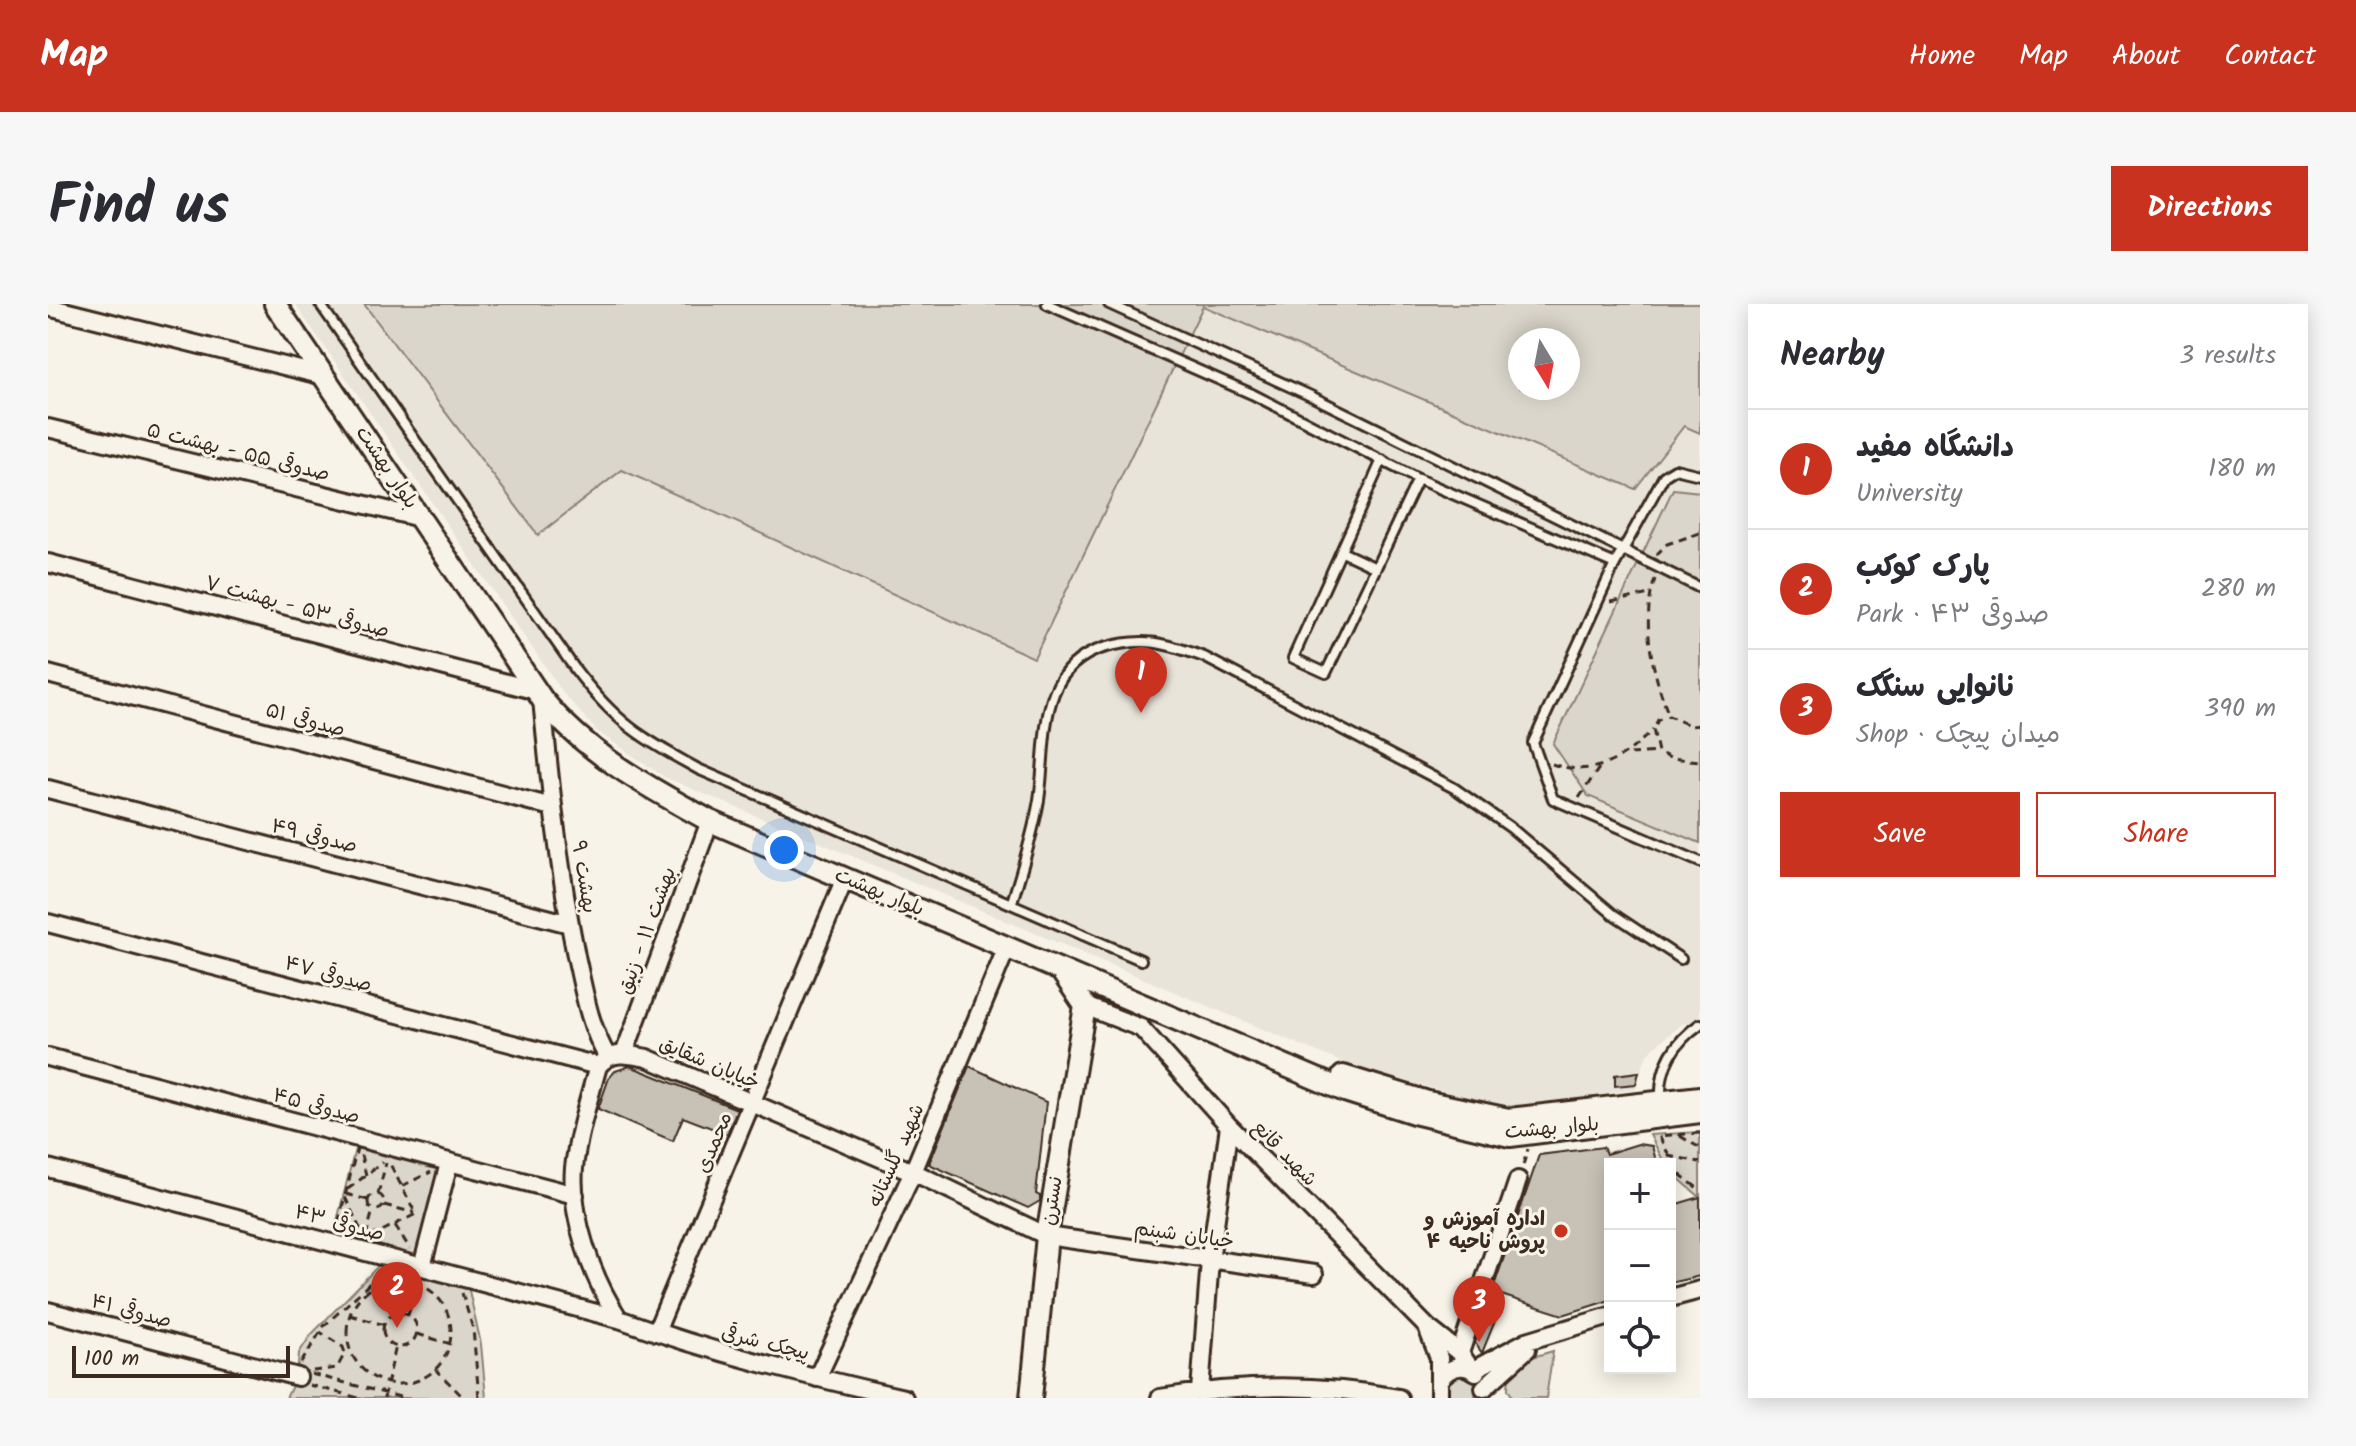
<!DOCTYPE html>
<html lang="en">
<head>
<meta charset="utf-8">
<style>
	:root { --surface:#fff; --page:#f7f7f7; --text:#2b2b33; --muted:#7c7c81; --line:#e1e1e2; --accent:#c8321e }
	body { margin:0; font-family:Kalam,"Playpen Sans Arabic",sans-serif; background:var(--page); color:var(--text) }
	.controls { position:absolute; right:24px; bottom:24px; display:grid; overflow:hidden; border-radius:0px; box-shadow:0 4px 20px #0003 }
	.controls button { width:72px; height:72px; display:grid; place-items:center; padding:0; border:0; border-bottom:2px solid var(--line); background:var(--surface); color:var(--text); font:40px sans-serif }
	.compass { position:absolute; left:1460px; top:24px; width:72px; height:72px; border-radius:50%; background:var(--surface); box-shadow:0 4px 20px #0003; rotate:170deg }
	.scale { position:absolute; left:24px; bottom:20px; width:218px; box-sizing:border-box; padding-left:8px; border:4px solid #3b2a1e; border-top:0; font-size:22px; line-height:28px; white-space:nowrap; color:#3b2a1e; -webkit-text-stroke:6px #f7f3e8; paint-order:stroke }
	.you { position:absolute; left:736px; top:546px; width:28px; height:28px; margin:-20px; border:6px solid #fff; border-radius:50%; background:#1a73e8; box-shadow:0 0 0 12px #1a73e833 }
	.badge { display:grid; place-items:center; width:52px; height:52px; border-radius:50%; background:var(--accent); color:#fff; font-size:26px; font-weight:700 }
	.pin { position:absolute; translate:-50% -66px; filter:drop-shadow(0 2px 4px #0008) }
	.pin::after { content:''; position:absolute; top:42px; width:28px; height:24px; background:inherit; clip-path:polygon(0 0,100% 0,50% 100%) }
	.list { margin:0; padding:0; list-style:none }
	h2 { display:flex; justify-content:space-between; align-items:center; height:104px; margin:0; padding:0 32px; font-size:34px }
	h2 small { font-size:26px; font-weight:400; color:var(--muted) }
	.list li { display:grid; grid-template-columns:52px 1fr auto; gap:24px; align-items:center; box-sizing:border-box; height:120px; padding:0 32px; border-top:2px solid var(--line) }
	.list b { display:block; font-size:30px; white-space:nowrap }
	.list p { margin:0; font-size:26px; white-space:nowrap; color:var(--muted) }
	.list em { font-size:26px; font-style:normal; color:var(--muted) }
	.actions { display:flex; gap:16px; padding:24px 32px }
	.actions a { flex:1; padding:18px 0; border:2px solid var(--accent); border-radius:0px; text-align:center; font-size:28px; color:var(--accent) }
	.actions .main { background:var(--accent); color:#fff }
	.icon { flex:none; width:44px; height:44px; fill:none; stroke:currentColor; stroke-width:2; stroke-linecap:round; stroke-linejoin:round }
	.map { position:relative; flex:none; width:1652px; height:1094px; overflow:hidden; border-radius:0px }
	header { display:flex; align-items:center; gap:48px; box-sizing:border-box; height:112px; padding:0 40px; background:var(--accent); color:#fff }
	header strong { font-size:38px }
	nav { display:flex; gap:44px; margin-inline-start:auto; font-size:28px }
	.intro { display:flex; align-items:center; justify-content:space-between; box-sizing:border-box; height:192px; padding:0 48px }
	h1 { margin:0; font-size:56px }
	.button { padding:20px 36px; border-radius:0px; background:var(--accent); color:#fff; font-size:28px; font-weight:700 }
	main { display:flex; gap:48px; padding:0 48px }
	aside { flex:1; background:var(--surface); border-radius:0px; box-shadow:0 4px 20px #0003 }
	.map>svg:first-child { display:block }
	.built { fill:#e9e4d9; fill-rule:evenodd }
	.green { fill:#dbd6cb; stroke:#8b8074; stroke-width:2; fill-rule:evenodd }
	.building { fill:#c8c1b6; stroke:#3b2a1e; stroke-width:2 }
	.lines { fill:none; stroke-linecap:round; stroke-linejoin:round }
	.service-casing { stroke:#3b2a1e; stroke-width:14 }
	.minor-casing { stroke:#3b2a1e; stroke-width:22 }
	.tertiary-casing { stroke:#3b2a1e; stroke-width:26 }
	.path { stroke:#3b2a1e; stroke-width:3; stroke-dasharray:8 6; stroke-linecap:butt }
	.service { stroke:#f7f3e8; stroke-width:8 }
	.minor { stroke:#f7f3e8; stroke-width:16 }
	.tertiary { stroke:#f7f3e8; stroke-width:20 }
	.poi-dot { fill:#c8321e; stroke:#f7f3e8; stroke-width:3 }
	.labels { text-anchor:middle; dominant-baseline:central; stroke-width:6; stroke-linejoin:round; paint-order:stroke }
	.street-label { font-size:20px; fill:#3b2a1e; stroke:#f7f3e8 }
	.poi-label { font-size:20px; font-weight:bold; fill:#3b2a1e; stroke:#f7f3e8; text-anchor:end }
</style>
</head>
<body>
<header>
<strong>Map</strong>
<nav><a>Home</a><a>Map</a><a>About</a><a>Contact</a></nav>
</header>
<div class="intro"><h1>Find us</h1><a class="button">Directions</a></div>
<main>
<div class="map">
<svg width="1652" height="1094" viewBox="0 0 1652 1094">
	<rect width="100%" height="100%" fill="#f7f3e8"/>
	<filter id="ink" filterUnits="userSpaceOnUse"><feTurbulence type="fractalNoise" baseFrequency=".0125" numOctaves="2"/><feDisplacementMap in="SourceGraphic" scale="16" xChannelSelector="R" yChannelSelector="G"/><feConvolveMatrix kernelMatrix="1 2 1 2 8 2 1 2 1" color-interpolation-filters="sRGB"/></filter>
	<g filter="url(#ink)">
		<path class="built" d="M247 0H1652V714L1633 721 1606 743 1596 757 1588 785 1463 805 1305 763 616 473 550 428 516 390ZM1472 36H1520V84H1472Z"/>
		<path class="green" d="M316 0H1652V129L1636 122 1587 185 1155 2 986 354 574 166 490 231ZM1472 36H1520V84H1472Z
			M1625 185 1652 188V539L1540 492 1505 440Z
			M1652 828V893L1622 867V860H1617L1602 831Z
			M309 837 398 861 372 960 284 937Z
			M333 959 420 982 433 1040 438 1094H238L249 1072 251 1049 263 1031Z
			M1505 1047 1498 1094H1465L1460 1085 1461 1068 1478 1055Z
			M1415 1070 1428 1079 1427 1094H1398L1397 1079 1405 1071Z"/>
		<path class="building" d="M582 762 689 805 679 830 635 813 625 837 550 805 561 774 567 767Z
			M921 762 998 798 988 890 992 892V897L980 904 881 860Z
			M1591 768 1588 780 1567 782V771Z
			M1590 840 1604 842 1609 860H1562V996L1515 1011 1444 988 1491 851 1555 843 1558 850Z
			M1652 893V972L1622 979V902Z
			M1436 1013 1447 1017 1434 1049 1427 1039Z"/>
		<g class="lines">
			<g class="service-casing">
				<path id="service" d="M272 0 527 365C568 419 592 433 650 465L1093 656
					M999 0 1204 90 1370 175 1567 260
					M1061 0 1265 93 1652 284
					M1334 156 1245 354 1278 369 1370 175
					M1652 171 1627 165 1616 172 1567 260 1485 439 1505 495 1652 558
					M1294 248 1328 264
					M964 598C974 565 985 531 991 496 1000 439 987 365 1055 344 1096 332 1118 339 1156 353L1406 484 1463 524 1565 610 1633 655
					M1613 796C1611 763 1625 739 1652 720"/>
			</g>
			<g class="minor-casing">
				<path id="minor" d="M0 3 276 72
					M0 124 372 214
					M0 259 489 387
					M0 370 504 503
					M494 395C502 481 511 567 528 652 536 687 541 721 559 752
					M0 485 522 620
					M0 619 550 762
					M1037 702 1093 724 1181 822 1380 1024 1412 1049 1423 1065
					M576 750 662 517
					M0 753 527 891
					M0 864 571 1015C665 1049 759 1072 856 1094
					M374 963 401 859
					M1622 994 1652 986
					M0 1007 250 1073
					M571 1015C544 974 522 913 526 864 530 829 541 795 550 762 564 746 579 750 599 754L865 868 999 932 1266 970
					M1380 1026 1391 1054V1076
					M608 1028 797 574
					M1412 1049 1470 876
					M1425 1066 1479 1037 1562 1012
					M769 1074 865 868 959 643
					M1436 1084 1479 1045
					M1152 1087 1162 956 1181 822
					M1112 1094C1193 1080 1271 1079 1351 1094
					M1391 1094V1076C1401 1063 1414 1058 1428 1068"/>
			</g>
			<g class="tertiary-casing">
				<path id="tertiary" d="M227 0 494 395C540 451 600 483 662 517L1297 787 1366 809 1462 832 1652 808
					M1295 772 1380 798 1461 815 1652 793
					M983 1094 999 932 1037 702 1014 668"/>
			</g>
			<path class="path" d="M1608 251 1619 240 1652 229
				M1607 275C1592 319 1605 370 1621 412
				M1563 298 1602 290
				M1652 421 1643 422 1621 412 1610 416 1605 425 1610 448 1622 454 1652 457
				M1582 450 1610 448
				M1504 460C1547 474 1577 455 1605 425
				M1531 494 1551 464
				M1652 829 1611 832 1630 869 1652 886
				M1632 832 1652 844
				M310 840 396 862 371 958 286 936Z
				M313 851 318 871
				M1620 852 1652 858
				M1475 861 1480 845
				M354 882 383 868
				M300 885 335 858
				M320 898a8 8 0 1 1 16 0a8 8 0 1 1-16 0Z
				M298 890 320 896
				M330 890 338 859
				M297 893 316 933
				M336 901 367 909
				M347 921 362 945
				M318 932 325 906
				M322 933 368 910 342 860
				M299 1028a52 52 0 1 1 104 0a52 52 0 1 1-104 0Z
				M414 989 425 1025 431 1094
				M335 1026a17 17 0 1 1 34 0a17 17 0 1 1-34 0Z
				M302 1011 337 1021
				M360 1011 369 980
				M369 1030 403 1040
				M253 1059 276 1022 335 967
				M387 1065 416 1094
				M265 1067 289 1064 297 1049 295 1043 272 1028
				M263 1070 356 1094
				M261 1081 311 1094
				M336 1094 348 1042"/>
			<use href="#service" class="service"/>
			<use href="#minor" class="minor"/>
			<use href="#tertiary" class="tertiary"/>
		</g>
	</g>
	<circle class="poi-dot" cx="1513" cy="927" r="8"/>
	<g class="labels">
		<g class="street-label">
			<text transform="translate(190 149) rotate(14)">صدوقی ۵۵ - بهشت ۵</text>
			<text transform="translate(338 164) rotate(56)">بلوار بهشت</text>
			<text transform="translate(249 304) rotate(15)">صدوقی ۵۳ - بهشت ۷</text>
			<text transform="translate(257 417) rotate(15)">صدوقی ۵۱</text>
			<text transform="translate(266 533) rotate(14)">صدوقی ۴۹</text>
			<text transform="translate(535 573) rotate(81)">بهشت ۹</text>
			<text transform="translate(831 589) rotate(23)">بلوار بهشت</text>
			<text transform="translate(600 627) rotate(-70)">بهشت ۱۱ - زنبق</text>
			<text transform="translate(280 671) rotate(15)">صدوقی ۴۷</text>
			<text transform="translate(661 760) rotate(23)">خیابان شقایق</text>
			<text transform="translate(268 803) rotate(15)">صدوقی ۴۵</text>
			<text transform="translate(1504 825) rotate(-5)">بلوار بهشت</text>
			<text transform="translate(667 839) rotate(-67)">محمدی</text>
			<text transform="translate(1236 850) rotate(46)">شهید قانع</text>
			<text transform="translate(849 852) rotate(-66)">شهید گلستانه</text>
			<text transform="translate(1005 897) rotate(-81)">نسترن</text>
			<text transform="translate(291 920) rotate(15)">صدوقی ۴۳</text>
			<text transform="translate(1136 932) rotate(8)">خیابان شبنم</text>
			<text transform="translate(83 1008) rotate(15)">صدوقی ۴۱</text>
			<text transform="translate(717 1040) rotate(14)">پیچک شرقی</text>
		</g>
		<g class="poi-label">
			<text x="1497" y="916">اداره آموزش و<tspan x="1497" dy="23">پروش ناحیه ۴</tspan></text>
		</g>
	</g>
</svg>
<div class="controls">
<button>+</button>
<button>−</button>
<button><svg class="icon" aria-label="locate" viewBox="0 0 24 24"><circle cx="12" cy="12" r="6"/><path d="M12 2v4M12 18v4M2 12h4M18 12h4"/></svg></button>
</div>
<svg class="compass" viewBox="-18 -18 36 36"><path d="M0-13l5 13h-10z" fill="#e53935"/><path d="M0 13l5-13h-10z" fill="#7c7c81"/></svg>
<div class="scale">100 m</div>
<div class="you"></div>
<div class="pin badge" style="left:1093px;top:409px">1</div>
<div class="pin badge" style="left:349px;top:1024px">2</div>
<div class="pin badge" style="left:1431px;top:1038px">3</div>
</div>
<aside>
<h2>Nearby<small>3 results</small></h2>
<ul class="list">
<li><span class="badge">1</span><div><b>دانشگاه مفید</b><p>University</p></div><em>180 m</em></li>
<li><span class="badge">2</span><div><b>پارک کوکب</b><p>Park · صدوقی ۴۳</p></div><em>280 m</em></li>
<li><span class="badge">3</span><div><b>نانوایی سنگک</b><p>Shop · میدان پیچک</p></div><em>390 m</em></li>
</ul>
<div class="actions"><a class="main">Save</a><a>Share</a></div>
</aside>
</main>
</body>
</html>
